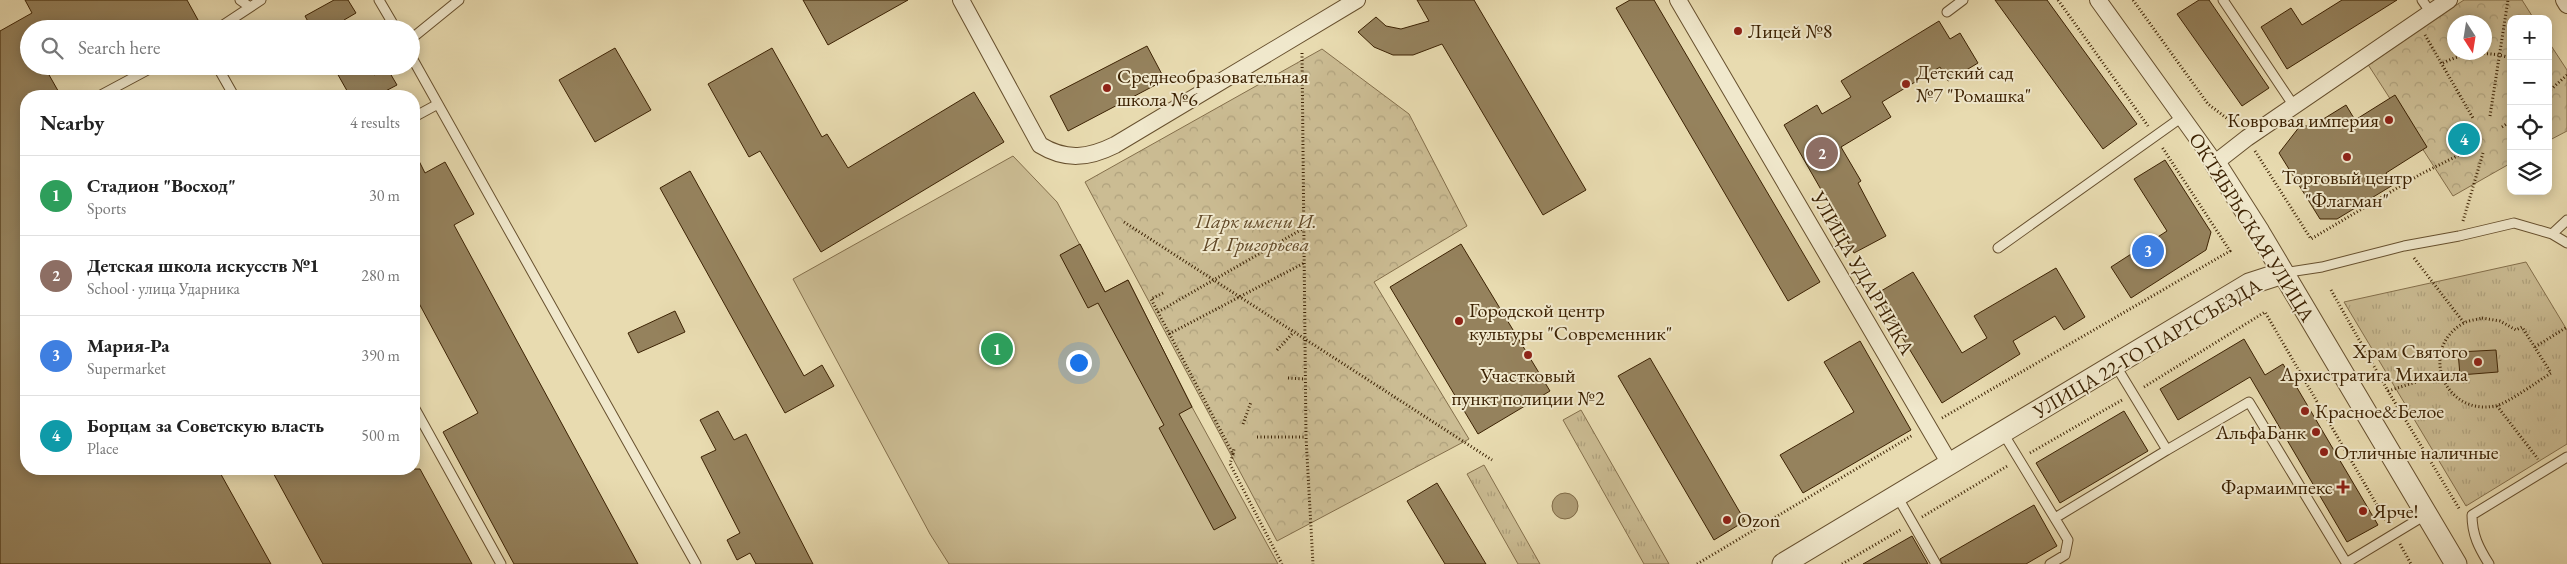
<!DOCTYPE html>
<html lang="en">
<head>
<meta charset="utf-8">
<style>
	:root { --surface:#fff; --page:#f2f2f2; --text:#222; --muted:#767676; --line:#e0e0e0; --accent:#8f2418 }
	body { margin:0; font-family:"EB Garamond",serif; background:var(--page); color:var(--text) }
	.controls { position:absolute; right:15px; top:15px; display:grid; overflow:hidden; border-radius:10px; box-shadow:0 2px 12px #0003 }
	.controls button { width:45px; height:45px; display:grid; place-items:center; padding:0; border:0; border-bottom:1px solid var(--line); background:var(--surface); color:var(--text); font:25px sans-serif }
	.compass { position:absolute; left:2447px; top:15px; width:45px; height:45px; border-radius:50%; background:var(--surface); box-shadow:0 2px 12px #0003; rotate:168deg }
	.you { position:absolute; left:1078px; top:362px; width:18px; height:18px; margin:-12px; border:4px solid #fff; border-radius:50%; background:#1a73e8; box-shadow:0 0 0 8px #1a73e833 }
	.badge { display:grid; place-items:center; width:32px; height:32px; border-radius:50%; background:var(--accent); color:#fff; font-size:16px; font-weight:700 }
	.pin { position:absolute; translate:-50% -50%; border:2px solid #fff; box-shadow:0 1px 5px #0006 }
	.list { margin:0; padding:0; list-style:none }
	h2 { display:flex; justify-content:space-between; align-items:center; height:65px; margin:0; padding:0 20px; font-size:21px }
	h2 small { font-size:16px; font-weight:400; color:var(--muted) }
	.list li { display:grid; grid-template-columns:32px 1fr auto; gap:15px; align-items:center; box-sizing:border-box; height:80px; padding:0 20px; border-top:1px solid var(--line) }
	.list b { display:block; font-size:19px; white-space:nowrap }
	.list p { margin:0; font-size:16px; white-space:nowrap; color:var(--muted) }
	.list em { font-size:16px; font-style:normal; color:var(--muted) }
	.icon { flex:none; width:28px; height:28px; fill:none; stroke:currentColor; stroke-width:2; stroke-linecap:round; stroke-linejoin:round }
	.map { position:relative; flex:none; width:2567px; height:564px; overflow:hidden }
	.search { position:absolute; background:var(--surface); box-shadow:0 2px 12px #0003; left:20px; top:20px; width:400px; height:55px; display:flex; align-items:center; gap:12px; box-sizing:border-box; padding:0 18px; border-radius:28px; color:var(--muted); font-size:19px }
	.panel { position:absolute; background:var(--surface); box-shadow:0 2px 12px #0003; left:20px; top:90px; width:400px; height:385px; border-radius:20px }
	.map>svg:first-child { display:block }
	.grass { fill:url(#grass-tufts); stroke:#846f4b }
	.park { fill:url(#park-crowns); stroke:#846f4b; fill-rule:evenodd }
	.garden { fill:#cbbc93; stroke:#846f4b }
	.water { fill:#ae9c75; stroke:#806b47 }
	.building { fill:#95825d; stroke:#3c2203 }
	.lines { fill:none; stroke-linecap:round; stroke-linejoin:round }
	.service-casing { stroke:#67502e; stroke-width:11 }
	.minor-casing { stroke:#67502e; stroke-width:18 }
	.tertiary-casing { stroke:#67502e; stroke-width:23 }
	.path { stroke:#3c2203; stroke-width:3; stroke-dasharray:1 2.5; stroke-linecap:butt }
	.service { stroke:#f0e8cc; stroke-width:9 }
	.minor { stroke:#f0e8cc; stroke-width:16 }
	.tertiary { stroke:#f0e8cc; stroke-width:21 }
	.poi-dot { fill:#8f2418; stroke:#f0e8cc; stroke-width:2 }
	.labels { text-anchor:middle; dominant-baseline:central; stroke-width:4; stroke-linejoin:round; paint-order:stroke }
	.poi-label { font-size:20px; fill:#3c2203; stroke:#f0e8cc; text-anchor:start }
	.park-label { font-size:20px; font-style:italic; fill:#604827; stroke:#f0e8cc }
	.street-label { font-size:20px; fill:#3c2203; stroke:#f0e8cc }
</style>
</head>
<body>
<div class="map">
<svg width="2567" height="564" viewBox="0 0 2567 564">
	<defs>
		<pattern id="grass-tufts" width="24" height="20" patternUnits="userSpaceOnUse" patternTransform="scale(1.25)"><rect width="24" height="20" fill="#cbbc93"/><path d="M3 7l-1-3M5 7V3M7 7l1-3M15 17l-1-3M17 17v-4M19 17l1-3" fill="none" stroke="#afa17d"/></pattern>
		<pattern id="park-crowns" width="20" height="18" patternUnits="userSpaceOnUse" patternTransform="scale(1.25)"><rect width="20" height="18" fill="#cbbc93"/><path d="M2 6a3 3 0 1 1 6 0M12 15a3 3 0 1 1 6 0" fill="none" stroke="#afa17d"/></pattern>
	</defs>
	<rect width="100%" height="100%" fill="#e8dbb0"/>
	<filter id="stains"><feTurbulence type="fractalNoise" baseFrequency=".004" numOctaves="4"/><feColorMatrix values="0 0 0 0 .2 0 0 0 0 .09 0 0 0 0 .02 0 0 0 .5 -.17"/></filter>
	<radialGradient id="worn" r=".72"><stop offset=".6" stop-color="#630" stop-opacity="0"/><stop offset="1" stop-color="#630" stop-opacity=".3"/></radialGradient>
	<path class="grass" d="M2526 262 2567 330V444L2466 506 2344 302Z
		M1581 410 1669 564H1644L1563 420Z
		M1484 465 1540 564H1518L1467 474Z"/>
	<path class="park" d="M2464 0H2522L2534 19H2511V163L2453 196 2367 63ZM2454 22H2484V52H2454Z
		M2548 41 2567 70V131L2548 141Z
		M1322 49 1409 114 1467 226 1374 282 1469 439 1277 541 1085 182Z"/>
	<path class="garden" d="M1013 156 1057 202 1105 292 1128 280 1192 407 1278 564H949L930 534 793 279Z"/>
	<path class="water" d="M1552 506a13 13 0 1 1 26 0a13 13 0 1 1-26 0Z"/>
	<path class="building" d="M25 0H187L203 29H29V66H44L61 96H26V469H218L271 564H0V31L32 13Z
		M334 0H348L356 13 344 20 348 29H312L305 16Z
		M803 0H908L828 45Z
		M1417 0H1474L1586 190 1543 215 1442 44 1413 55H1393L1374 47 1358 32 1376 17 1386 26 1401 29 1429 21Z
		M1630 0H1654L1820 282 1788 301 1616 8Z
		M1995 0H2047L2137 124 2103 149Z
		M2199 0H2209L2269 88 2242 106 2177 14Z
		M2342 0H2397L2287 69 2261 27 2291 8 2302 25Z
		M1939 21 1950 39 1960 33 1978 63 1948 81 1940 67 1882 102 1891 117 1841 147 1861 181 1858 183 1886 236 1854 253 1833 215 1835 214 1784 125 1817 105 1822 114 1851 97 1841 81Z
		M1147 46 1165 80 1068 131 1050 96Z
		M615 48 651 110 595 142 559 80Z
		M772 48 822 137 827 134 848 168 974 92 1004 142 821 252 760 151 749 157 708 84Z
		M333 66H369L374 75 387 68 397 85 376 96H350Z
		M2395 95 2427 147 2386 173 2393 185 2337 219H2320L2279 153 2300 126H2312L2346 105 2355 120Z
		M414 151 425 173 445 162 474 214 454 225 638 564H514L443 432 478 413 414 294Z
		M2165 160 2211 232 2206 250 2131 298 2111 267 2167 231 2134 179Z
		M690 171 804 376 822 365 834 386 785 413 660 188Z
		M1080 244 1105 292 1128 280 1192 407 1179 414 1236 518 1214 530 1159 428 1164 425 1098 303 1088 308 1060 255Z
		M1461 244 1550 391 1478 434 1390 287Z
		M2056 268 2085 317 2064 330 2055 316 2013 341 2020 354 1942 403 1876 294 1913 272 1962 353 1987 338 1974 316Z
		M675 311 685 332 638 353 628 333Z
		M2244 339 2265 375 2283 364 2378 525 2347 542 2250 377 2178 420 2160 389Z
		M1860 341 1911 430 1803 493 1780 455 1854 412 1824 362Z
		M2496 350 2498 372 2460 375 2458 352Z
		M1650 358 1745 521 1714 540 1618 376Z
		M718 411 734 440 746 434 813 564H756L750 553 737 560 727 540 740 533 701 457 716 450 700 420Z
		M2124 411 2148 451 2060 503 2036 463Z
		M271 469H420L472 564H323Z
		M1437 483 1486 564H1445L1407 501Z
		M2034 505 2057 546 2026 564H1942L1940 559Z
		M1912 536 1928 564H1863Z"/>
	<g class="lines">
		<g class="service-casing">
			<path id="service" d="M240 0 250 7
				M379 0 396 29
				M2223 0 2294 106
				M2422 0 2431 13
				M1947 12 1963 0
				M217 29 261 0
				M411 39 459 0
				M411 56 696 564
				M217 66 234 96
				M99 96 155 66
				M414 117 438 104
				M2552 234 2567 243
				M1998 248 2182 117
				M2283 273 2322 267 2404 246 2459 236 2514 223 2552 234 2567 220
				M2116 366 2167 450 2249 402 2347 564
				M414 407 501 564
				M2003 433 2068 540 2065 555 2050 564
				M1897 496 1936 564
				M2055 518 2167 450
				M2346 563 2427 514
				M2489 564C2479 548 2472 535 2472 515L2567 457"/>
		</g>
		<g class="minor-casing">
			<path id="minor" d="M961 0 1040 145C1066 161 1089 158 1115 145L1357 0
				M1678 0 1950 464
				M2098 0 2215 163 2247 138 2449 0
				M2564 0 2567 5"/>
		</g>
		<g class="tertiary-casing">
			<path id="tertiary" d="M2215 163 2259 232 2456 564
				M1783 564 2249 284 2283 273"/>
		</g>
		<path class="path" d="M2058 0 2148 126
			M2133 0 2208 104 2237 126
			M2425 35 2473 118
			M1302 53 1306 437 1313 564
			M2443 63C2464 52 2488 51 2511 58
			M2548 92 2567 75
			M2490 116 2508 0
			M2502 127 2511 121
			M2255 151 2311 239 2421 174 2471 149
			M2463 221 2483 153
			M1124 222 1492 460
			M2414 258 2464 323
			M2331 290 2388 391 2460 510
			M1163 293 1151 299 1233 454 1234 449
			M1158 312 1304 228
			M2482 318 2500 321 2516 330 2522 327 2551 373C2538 381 2507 404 2495 406 2443 416 2418 348 2464 323 2469 320 2476 320 2482 318Z
			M1169 334 1304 263
			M2535 347 2567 327
			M1277 350 1293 333
			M1288 378 1305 379
			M2144 387 2265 312 2388 524
			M2388 391 2441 374
			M2497 406 2538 459
			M1942 418 2230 251 2162 147
			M1243 424 1251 402
			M1257 437H1306
			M2030 453 2122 400
			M1233 454 1230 464 1282 564
			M1922 517 2009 465
			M2400 544 2411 564
			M1697 564 1913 435
			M1842 564 1902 529"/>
		<use href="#service" class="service"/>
		<use href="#minor" class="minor"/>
		<use href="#tertiary" class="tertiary"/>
	</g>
	<g class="poi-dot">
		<circle cx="1738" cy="31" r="5"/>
		<circle cx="1906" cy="84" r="5"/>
		<circle cx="1107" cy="88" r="5"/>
		<circle cx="2389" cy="120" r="5"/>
		<circle cx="2347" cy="157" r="5"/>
		<circle cx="1459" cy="321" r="5"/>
		<circle cx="1528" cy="355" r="5"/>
		<circle cx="2478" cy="362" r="5"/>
		<circle cx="2305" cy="411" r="5"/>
		<circle cx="2316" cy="432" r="5"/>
		<circle cx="2324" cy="452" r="5"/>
		<path d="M2340.5 479.5h5v5h5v5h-5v5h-5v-5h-5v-5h5z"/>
		<circle cx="2363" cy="511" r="5"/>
		<circle cx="1727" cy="520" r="5"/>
	</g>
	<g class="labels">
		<g class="poi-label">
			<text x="1748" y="31">Лицей №8</text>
			<text x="1916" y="72">Детский сад<tspan x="1916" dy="23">№7 "Ромашка"</tspan></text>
			<text x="1117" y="76">Среднеобразовательная<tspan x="1117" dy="23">школа №6</tspan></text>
			<text x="2379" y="120" text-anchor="end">Ковровая империя</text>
			<text x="2347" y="177" text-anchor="middle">Торговый центр<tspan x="2347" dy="23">"Флагман"</tspan></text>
			<text x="1469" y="310">Городской центр<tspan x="1469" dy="23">культуры "Современник"</tspan></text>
			<text x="2468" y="351" text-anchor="end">Храм Святого<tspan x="2468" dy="23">Архистратига Михаила</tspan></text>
			<text x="1528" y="375" text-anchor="middle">Участковый<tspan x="1528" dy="23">пункт полиции №2</tspan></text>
			<text x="2315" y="411">Красное&amp;Белое</text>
			<text x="2306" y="432" text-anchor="end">АльфаБанк</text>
			<text x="2334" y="452">Отличные наличные</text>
			<text x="2333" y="487" text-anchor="end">Фармаимпекс</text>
			<text x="2373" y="511">Ярче!</text>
			<text x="1737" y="520">Ozon</text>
		</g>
		<g class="park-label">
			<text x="1256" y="221">Парк имени И.<tspan x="1256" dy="23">И. Григорьева</tspan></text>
		</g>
		<g class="street-label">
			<text transform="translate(2252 227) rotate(58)">ОКТЯБРЬСКАЯ УЛИЦА</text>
			<text transform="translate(1863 273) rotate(60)">УЛИЦА УДАРНИКА</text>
			<text transform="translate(2147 348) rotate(-30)">УЛИЦА 22-ГО ПАРТСЪЕЗДА</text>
		</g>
	</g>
	<rect width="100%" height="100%" filter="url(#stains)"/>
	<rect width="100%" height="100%" fill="url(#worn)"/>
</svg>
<div class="controls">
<button>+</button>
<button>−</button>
<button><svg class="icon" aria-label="locate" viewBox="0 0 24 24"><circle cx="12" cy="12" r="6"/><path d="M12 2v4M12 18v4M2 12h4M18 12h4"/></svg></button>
<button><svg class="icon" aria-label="layers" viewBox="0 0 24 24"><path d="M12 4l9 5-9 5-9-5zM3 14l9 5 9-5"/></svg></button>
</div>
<svg class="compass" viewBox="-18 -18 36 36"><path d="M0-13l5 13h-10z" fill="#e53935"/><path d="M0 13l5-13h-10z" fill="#767676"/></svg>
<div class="you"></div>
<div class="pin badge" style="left:997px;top:349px;background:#2e9e5b">1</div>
<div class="pin badge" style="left:1822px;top:153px;background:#8d6e63">2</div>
<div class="pin badge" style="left:2148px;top:251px;background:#3f7fe0">3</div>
<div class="pin badge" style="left:2464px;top:139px;background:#0f9aa8">4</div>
<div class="search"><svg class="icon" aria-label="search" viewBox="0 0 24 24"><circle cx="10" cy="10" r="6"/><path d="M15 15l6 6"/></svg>Search here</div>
<section class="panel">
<h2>Nearby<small>4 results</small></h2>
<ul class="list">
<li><span class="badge" style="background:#2e9e5b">1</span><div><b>Стадион &quot;Восход&quot;</b><p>Sports</p></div><em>30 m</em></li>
<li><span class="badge" style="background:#8d6e63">2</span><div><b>Детская школа искусств №1</b><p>School · улица Ударника</p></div><em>280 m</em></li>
<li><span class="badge" style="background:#3f7fe0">3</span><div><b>Мария-Ра</b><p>Supermarket</p></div><em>390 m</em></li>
<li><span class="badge" style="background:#0f9aa8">4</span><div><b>Борцам за Советскую власть</b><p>Place</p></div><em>500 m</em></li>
</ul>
</section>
</div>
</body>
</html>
